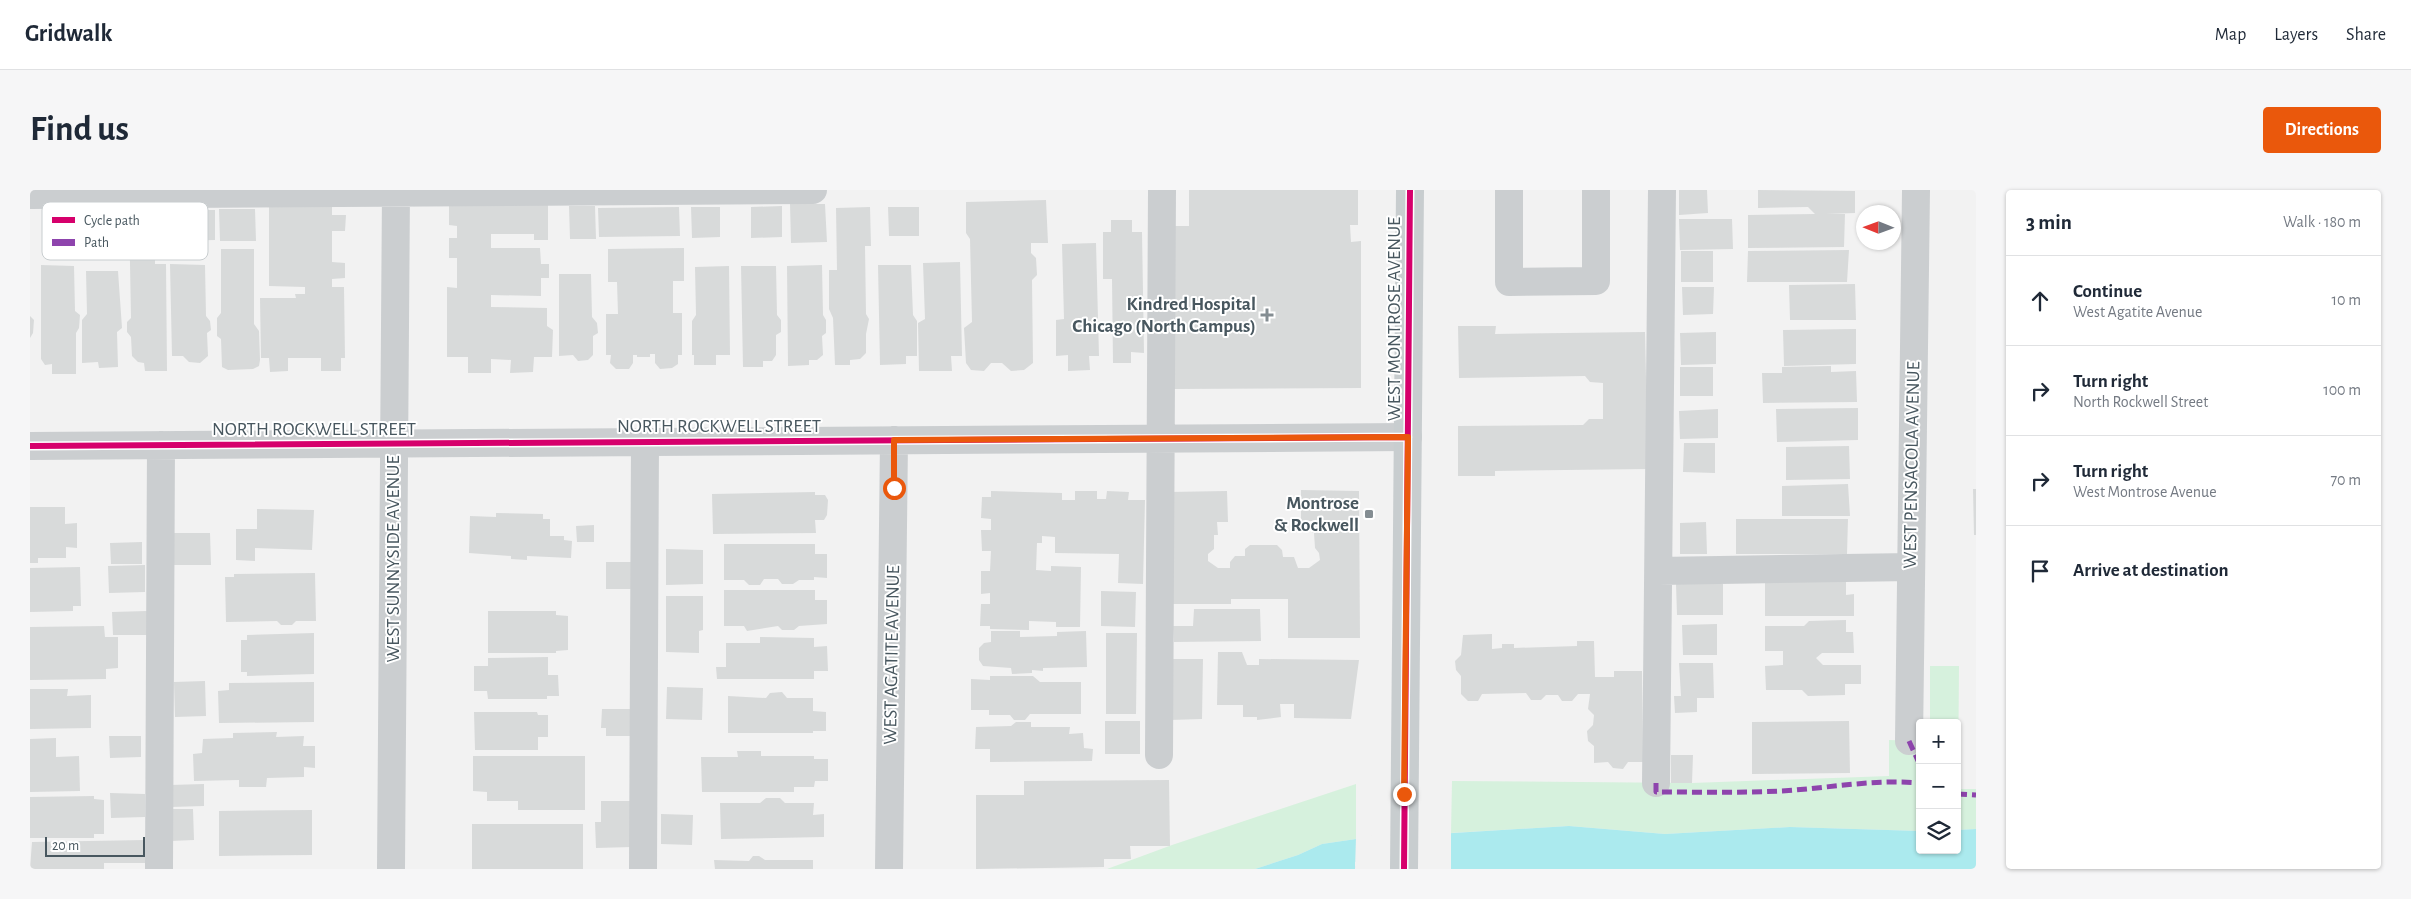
<!DOCTYPE html>
<html lang="en">
<head>
<meta charset="utf-8">
<style>
	:root { --surface:#fff; --page:#f6f6f7; --text:#1f2937; --muted:#747a83; --line:#e0e1e3; --accent:#ea580c }
	body { margin:0; font-family:"Alegreya Sans",sans-serif; background:var(--page); color:var(--text) }
	.controls { position:absolute; right:15px; bottom:15px; display:grid; overflow:hidden; border-radius:5px; box-shadow:0 1px 4px #0004 }
	.controls button { width:45px; height:45px; display:grid; place-items:center; padding:0; border:0; border-bottom:1px solid var(--line); background:var(--surface); color:var(--text); font:25px sans-serif }
	.compass { position:absolute; left:1826px; top:15px; width:45px; height:45px; border-radius:50%; background:var(--surface); box-shadow:0 1px 4px #0004; rotate:271deg }
	.scale { position:absolute; left:15px; bottom:12px; width:100px; box-sizing:border-box; padding-left:5px; border:2px solid #48575f; border-top:0; font-size:14px; line-height:18px; white-space:nowrap; color:#48575f; -webkit-text-stroke:4px #fff; paint-order:stroke }
	.stop { position:absolute; width:15px; height:15px; margin:-11px; border:4px solid #ea580c; border-radius:50%; background:#fff }
	.stop.end { background:#ea580c; border-color:#fff; box-shadow:0 1px 5px #0008 }
	.list { margin:0; padding:0; list-style:none }
	h2 { display:flex; justify-content:space-between; align-items:center; height:65px; margin:0; padding:0 20px; font-size:21px }
	h2 small { font-size:16px; font-weight:400; color:var(--muted) }
	.list li { display:grid; grid-template-columns:32px 1fr auto; gap:15px; align-items:center; box-sizing:border-box; height:90px; padding:0 20px; border-top:1px solid var(--line) }
	.list b { display:block; font-size:19px; white-space:nowrap }
	.list p { margin:0; font-size:16px; white-space:nowrap; color:var(--muted) }
	.list em { font-size:16px; font-style:normal; color:var(--muted) }
	.icon { flex:none; width:28px; height:28px; fill:none; stroke:currentColor; stroke-width:2; stroke-linecap:round; stroke-linejoin:round }
	.map { position:relative; flex:none; width:1946px; height:679px; overflow:hidden; border-radius:5px }
	header { display:flex; align-items:center; gap:30px; box-sizing:border-box; height:70px; padding:0 25px; background:var(--surface); border-bottom:1px solid var(--line) }
	header strong { font-size:24px }
	nav { display:flex; gap:28px; margin-inline-start:auto; font-size:18px }
	.intro { display:flex; align-items:center; justify-content:space-between; box-sizing:border-box; height:120px; padding:0 30px }
	h1 { margin:0; font-size:35px }
	.button { padding:12px 22px; border-radius:5px; background:var(--accent); color:#fff; font-size:18px; font-weight:700 }
	main { display:flex; gap:30px; padding:0 30px }
	aside { flex:1; background:var(--surface); border-radius:5px; box-shadow:0 1px 4px #0004 }
	.map>svg:first-child { display:block }
	.green { fill:#d6f1dd }
	.water { fill:#abeaee; fill-rule:evenodd }
	.pier { fill:#f2f2f2 }
	.building { fill:#d8dada }
	.lines { fill:none; stroke-linecap:round; stroke-linejoin:round }
	.minor { stroke:#cbced0; stroke-width:28 }
	.major { stroke:#c8cdcf; stroke-width:28 }
	.quiet { stroke:#8e44ad; stroke-width:5; stroke-dasharray:10 5; stroke-linecap:butt }
	.cycleway-casing { stroke:#fff; stroke-width:9 }
	.cycleway { stroke:#d6006c; stroke-width:6 }
	.route { stroke:#ea580c; stroke-width:6 }
	.poi-dot { fill:#848d92; stroke:#fff; stroke-width:2 }
	.labels { text-anchor:middle; dominant-baseline:central; stroke-width:4; stroke-linejoin:round; paint-order:stroke }
	.poi-label { font-size:19px; font-weight:bold; fill:#48575f; stroke:#fff; text-anchor:end }
	.street-label { font-size:19px; fill:#48575f; stroke:#fff }
	.key { fill:#fff; stroke:#c8cdcf; stroke-width:1 }
	.key-label { font-size:14px; fill:#48575f }
</style>
</head>
<body>
<header>
<strong>Gridwalk</strong>
<nav><a>Map</a><a>Layers</a><a>Share</a></nav>
</header>
<div class="intro"><h1>Find us</h1><a class="button">Directions</a></div>
<main>
<div class="map">
<svg width="1946" height="679" viewBox="0 0 1946 679">
	<rect width="100%" height="100%" fill="#f2f2f2"/>
	<path class="green" d="M1900 476H1929L1928 599H1946V639L1927 640V533H1900Z
		M1859 550 1890 551V641L1760 637 1635 644 1539 636 1421 643 1422 591 1662 593 1859 586Z
		M1326 594V649L1292 654 1268 665 1225 679H1077L1142 655Z"/>
	<path class="water" d="M1539 636 1635 644 1760 637 1890 641V660H1927V640L1946 639V679H1225L1268 665 1292 654 1326 649ZM1325 672H1421V677L1325 676Z"/>
	<path class="pier" d="M1421 640V679H1325L1326 647Z"/>
	<path class="building" d="M1159 0H1328V35H1320L1321 52 1331 51V198L1143 199 1142 36H1159Z
		M1649 0H1677L1678 23 1649 25Z
		M1728 0 1825 1V23L1796 24H1815L1814 57 1718 58V25L1785 24 1778 17 1728 18Z
		M1016 10 1018 53H1001V63L1006 68 1007 85 1002 90 1003 173 994 180 981 181 972 173H961L954 181 941 180 936 173 934 138 942 132 940 49 936 43V12Z
		M419 14H518V50H504V44H461V58H510L511 74H519V88H511V106L461 105V117L517 118V136L523 140 522 167H504L503 182 480 183 481 170 461 169V183H438V167H417V97L427 98V68H419V48H427V36L419 35Z
		M760 14H795L797 52 761 53Z
		M302 16V25H316L315 41H302V72L315 73V88L302 89V97H314L315 168H311V181H291V168H258V181L240 182 239 168H231L230 108H266L265 104H275V97L239 96V17Z
		M539 16H565L566 49H540Z
		M752 16V47L721 48V17Z
		M649 17 650 46 569 47 568 18Z
		M661 17H690V47L662 48Z
		M840 17 841 56H835L836 124 839 129 836 144V163L830 169 820 170V175H805L803 128 799 119V80H807L806 18Z
		M858 17H889V46H859Z
		M125 19V74H136L137 181H115L114 173 108 172 102 166 101 147 97 142V132L101 128 99 20Z
		M189 19H225L226 51H190Z
		M147 20H185V50L148 51Z
		M1649 29H1702L1703 59 1650 60Z
		M1081 30H1102V42H1112L1114 163 1101 162V173H1083L1082 89H1073V42H1081Z
		M1066 53 1069 166H1059L1060 180 1038 181V165L1026 166V130L1034 129 1032 54Z
		M654 58V91H643V123H652V165H648V174L642 178 630 179 625 173V164H620V167H607V165H603V173L599 179H586L580 173 581 165H576V124H588L587 92H578V59Z
		M191 59H224V134L229 141 230 170 229 176 223 179 198 180 192 177 191 149 187 146V128L191 123Z
		M1819 60 1817 92H1717L1718 61Z
		M1651 61H1683V92H1651Z
		M930 72 932 166H921L922 181H889L888 133 895 129 893 73Z
		M140 74 175 75 176 126 180 131 181 140 177 143 178 166 170 173 159 172 153 166H142Z
		M11 75 44 76 45 121 50 125 49 138 46 143V184H22V174L15 175 11 169Z
		M792 75 793 125 796 130V143L792 146 793 165 787 170H779V175L758 176 757 76Z
		M848 75H881L883 125 887 131V166H876V174L850 175Z
		M699 76 700 165H686V175H664V165H662V131L666 125 665 77Z
		M711 76H746L747 125 751 130V142L746 145V165L742 171H733V177H713Z
		M56 81H88L92 138 87 142 88 177 69 178 68 172 52 173V130L57 124Z
		M529 84H561L562 127 567 133 568 143 563 146V165L558 170 548 171 543 165 529 166Z
		M1825 94 1826 130H1760L1759 95Z
		M1652 97H1684L1683 124 1653 125Z
		M0 126 4 130 3 143 0 148Z
		M1428 136H1466L1465 144 1615 142 1618 279 1465 281V286H1428V236L1553 235 1559 229H1573V193L1560 192 1555 186 1429 188Z
		M1826 139V174L1754 176 1753 140Z
		M1686 142V174L1651 175 1650 143Z
		M1801 176V182L1826 181 1827 212 1733 213 1732 183H1752V177Z
		M1650 177H1683V206H1650Z
		M1828 218V250L1747 252 1746 219Z
		M1688 219V248L1650 249 1649 221Z
		M1654 253H1685V283L1653 282Z
		M1819 256 1820 289 1756 290V257Z
		M1818 294 1820 326H1752V296Z
		M1943 299H1946V345H1944Z
		M1271 300 1329 301 1330 448H1258V409H1201V414H1139V302L1197 301 1198 332H1187L1188 345H1184V359L1178 364V371L1188 378H1200V372L1205 366H1215V359L1220 355H1247L1252 360 1253 367H1264L1268 378H1279L1290 370 1289 363 1285 358 1284 343H1282V331L1271 332Z
		M961 301 1032 303V310H1045V301H1067V309H1076L1077 301 1099 302 1098 310H1115L1113 394 1088 393 1089 364 1025 363V347L1012 346V353H1007L1006 380 1021 381V376L1051 377 1050 437H1026V432L999 431V440L960 439V436H950L951 414H960V403L951 404V381H960L961 361H952L951 340H961V329L951 328 952 307H961Z
		M785 302V305H795L798 310 797 325 794 330H785L786 343 683 344 682 304Z
		M0 317H35V334L47 333V358L36 357V368H8V373H0Z
		M227 319 284 320 282 360 225 358V371L206 370V339H227Z
		M466 323 513 324V329H520V346H534V350L542 351 541 368 497 366V370L481 369V366L439 363 440 326 466 327Z
		M1706 329H1818L1817 364H1706Z
		M1676 332 1677 364H1650V333Z
		M564 335V352H547L546 336Z
		M143 343H180L181 375H143Z
		M112 352V374H81L80 353Z
		M694 354H785V364H797V388L784 387V390H769L763 394H752L748 389H734L730 395H719L714 390H694Z
		M636 359 673 360V394L636 395Z
		M576 372H606V399H576Z
		M115 375V402L79 403 78 376Z
		M50 377 51 416H43V421L0 422V378Z
		M285 383 286 431H266L262 435H251L247 431 196 432 195 387H204V384Z
		M1816 389V405L1824 404V426H1735V391Z
		M1646 394H1693V425H1647Z
		M694 400H785V410H797V434L769 436 764 440H752L748 436 717 441 714 436H694Z
		M1071 401 1106 402 1105 437 1071 436Z
		M636 406H673V440L669 441V463L636 462Z
		M1164 419H1230L1231 451 1144 452 1143 436H1163Z
		M117 421V445H83L82 422Z
		M458 421H526V425L538 426V460L526 461V463H458Z
		M1816 430V442H1823L1824 463H1792L1786 468 1793 475H1831V494H1815V505L1778 506 1772 500H1736L1735 476 1753 475V461H1735V436H1774L1779 431Z
		M1687 434V465H1653L1652 435Z
		M74 436 75 447H88V478L76 479V489L0 490V437Z
		M961 441H990V447L1027 446V442L1056 441 1057 477 1013 478V481L1002 480V483L982 484 981 478 953 476 949 470V458L954 453 961 452Z
		M284 443V484L217 486V482H211V450H217V445Z
		M1076 443H1107L1106 524H1076Z
		M1462 444V459L1472 458V454H1484V458L1547 456V451H1564L1565 487H1584V481H1612L1613 572H1598L1593 579 1583 578 1578 572 1564 573V556L1558 551 1557 541 1563 535 1564 525 1558 519 1560 504H1548L1542 511H1532L1528 505H1516L1511 510H1501L1496 503 1452 504 1448 511H1438L1431 504V486L1426 480 1425 471 1431 465 1433 445Z
		M730 447 784 448V457L797 456 798 481H784V489H687L686 477H696V453H730Z
		M1188 462H1212L1217 475H1229V469L1329 470 1321 529 1264 528V514H1250L1251 527 1227 530V527H1213V515H1187Z
		M518 467V485H528L529 506H517V509H458L457 501H444V476H458V468Z
		M1142 469H1173L1172 529 1140 530Z
		M1649 473H1683L1684 508H1667V522L1645 523 1644 506H1651Z
		M960 486H1003L1010 492H1051V524H1000L995 530H984L980 525H959V520H941V489L960 490Z
		M175 491 176 526 145 527 144 492Z
		M284 492V532L189 533 188 501 199 500V493Z
		M637 497 673 498 672 530 636 529Z
		M0 499H38L37 506 61 505V538L0 539Z
		M752 502 757 508H783V521L796 522V541H783V543H698V506L736 508 740 503Z
		M572 519H603V546H576V538H571Z
		M444 522H507L508 525H518V547H508V560H445Z
		M1075 531H1110V564H1075Z
		M1819 531 1820 583 1722 584V532Z
		M986 532H1001V537H1040L1039 544 1053 543 1054 558 1063 559 1062 571 960 572V559H945L946 537 981 536Z
		M247 542 246 547 274 546 273 556H285V578L274 577V587L237 588 236 597H209V590L164 591 163 564 172 563 173 549 203 548V543Z
		M79 546H111V567L80 568Z
		M26 548V567L49 566 50 601 0 602V549Z
		M707 561H731V566H784V569H798V591H785L784 597H764V602H672L671 567H708Z
		M1641 565H1663L1662 593H1641Z
		M443 566H555V620H488V611H457V602L443 601Z
		M1139 590 1140 656H1100L1101 669H1074V677L946 679V605H994V591Z
		M174 594V616L141 617 140 595Z
		M80 603 115 604V627L81 628Z
		M64 606V609L74 610V644H64V648H0V607Z
		M736 608H750L755 613H784L783 625 794 624V647L691 649 690 613H730Z
		M571 611H604L602 657 566 658 565 632H571Z
		M139 619H163L164 650 140 651Z
		M282 620V665L189 666V621Z
		M631 624 663 625 662 655 631 654Z
		M442 634H553V679H442Z
		M115 650 116 673H74V679H0L2 652Z
		M723 666H729L735 670H783V679H685L684 670 719 671Z"/>
	<g class="lines">
		<path class="minor" d="M1479 0V92L1566 91V0
			M0 5 783 0
			M0 256 1378 247
			M1629 381 1881 377
			M1879 551 1886 0
			M1129 565 1132 0
			M1626 593 1632 0
			M129 679 131 255
			M361 679 366 0
			M613 679 615 252
			M859 679 864 250"/>
		<path class="major" d="M1374 679 1380 0"/>
		<path class="quiet" d="M1879 551 1890 575
			M1626 593V602C1668 602 1711 603 1752 601 1799 598 1844 589 1890 593
			M1927 604 1946 605"/>
		<g class="cycleway-casing">
			<path id="cycleway" d="M0 256 1378 247
				M1374 679 1380 0"/>
		</g>
		<use href="#cycleway" class="cycleway"/>
	</g>
	<g class="lines">
		<path class="route" d="M864 298V250L1378 247 1374 604"/>
	</g>
	<g class="poi-dot">
		<path d="M1234.5 117.5h5v5h5v5h-5v5h-5v-5h-5v-5h5z"/>
		<rect x="1334" y="319" width="10" height="10" rx="2.5"/>
	</g>
	<g class="labels">
		<g class="poi-label">
			<text x="1226" y="114">Kindred Hospital<tspan x="1226" dy="22">Chicago (North Campus)</tspan></text>
			<text x="1329" y="313">Montrose<tspan x="1329" dy="22">&amp; Rockwell</tspan></text>
		</g>
		<g class="street-label">
			<text transform="translate(1364 129) rotate(-90)">WEST MONTROSE AVENUE</text>
			<text x="689" y="236">NORTH ROCKWELL STREET</text>
			<text x="284" y="239">NORTH ROCKWELL STREET</text>
			<text transform="translate(1882 275) rotate(-89)">WEST PENSACOLA AVENUE</text>
			<text transform="translate(363 369) rotate(-90)">WEST SUNNYSIDE AVENUE</text>
			<text transform="translate(862 465) rotate(-89)">WEST AGATITE AVENUE</text>
		</g>
	</g>
	<rect x="12" y="12" width="166" height="58" rx="8" class="key"/>
	<rect x="22" y="27" width="23" height="6" fill="#d6006c"/>
	<rect x="22" y="49" width="23" height="7" fill="#8e44ad"/>
	<g class="key-label">
		<text x="54" y="35">Cycle path</text>
		<text x="54" y="57">Path</text>
	</g>
</svg>
<div class="controls">
<button>+</button>
<button>−</button>
<button><svg class="icon" aria-label="layers" viewBox="0 0 24 24"><path d="M12 4l9 5-9 5-9-5zM3 14l9 5 9-5"/></svg></button>
</div>
<svg class="compass" viewBox="-18 -18 36 36"><path d="M0-13l5 13h-10z" fill="#e53935"/><path d="M0 13l5-13h-10z" fill="#747a83"/></svg>
<div class="scale">20 m</div>
<div class="stop" style="left:864px;top:298px"></div>
<div class="stop end" style="left:1374px;top:604px"></div>
</div>
<aside>
<h2>3 min<small>Walk · 180 m</small></h2>
<ul class="list">
<li><svg class="icon" aria-label="ahead" viewBox="0 0 24 24"><path d="M12 20V5M6 11l6-6 6 6"/></svg><div><b>Continue</b><p>West Agatite Avenue</p></div><em>10 m</em></li>
<li><svg class="icon" aria-label="right" viewBox="0 0 24 24"><path d="M7 20v-9h11M14 6l5 5-5 5"/></svg><div><b>Turn right</b><p>North Rockwell Street</p></div><em>100 m</em></li>
<li><svg class="icon" aria-label="right" viewBox="0 0 24 24"><path d="M7 20v-9h11M14 6l5 5-5 5"/></svg><div><b>Turn right</b><p>West Montrose Avenue</p></div><em>70 m</em></li>
<li><svg class="icon" aria-label="arrive" viewBox="0 0 24 24"><path d="M6 21V4h12l-3 4 3 4H6"/></svg><div><b>Arrive at destination</b></div></li>
</ul>
</aside>
</main>
</body>
</html>
